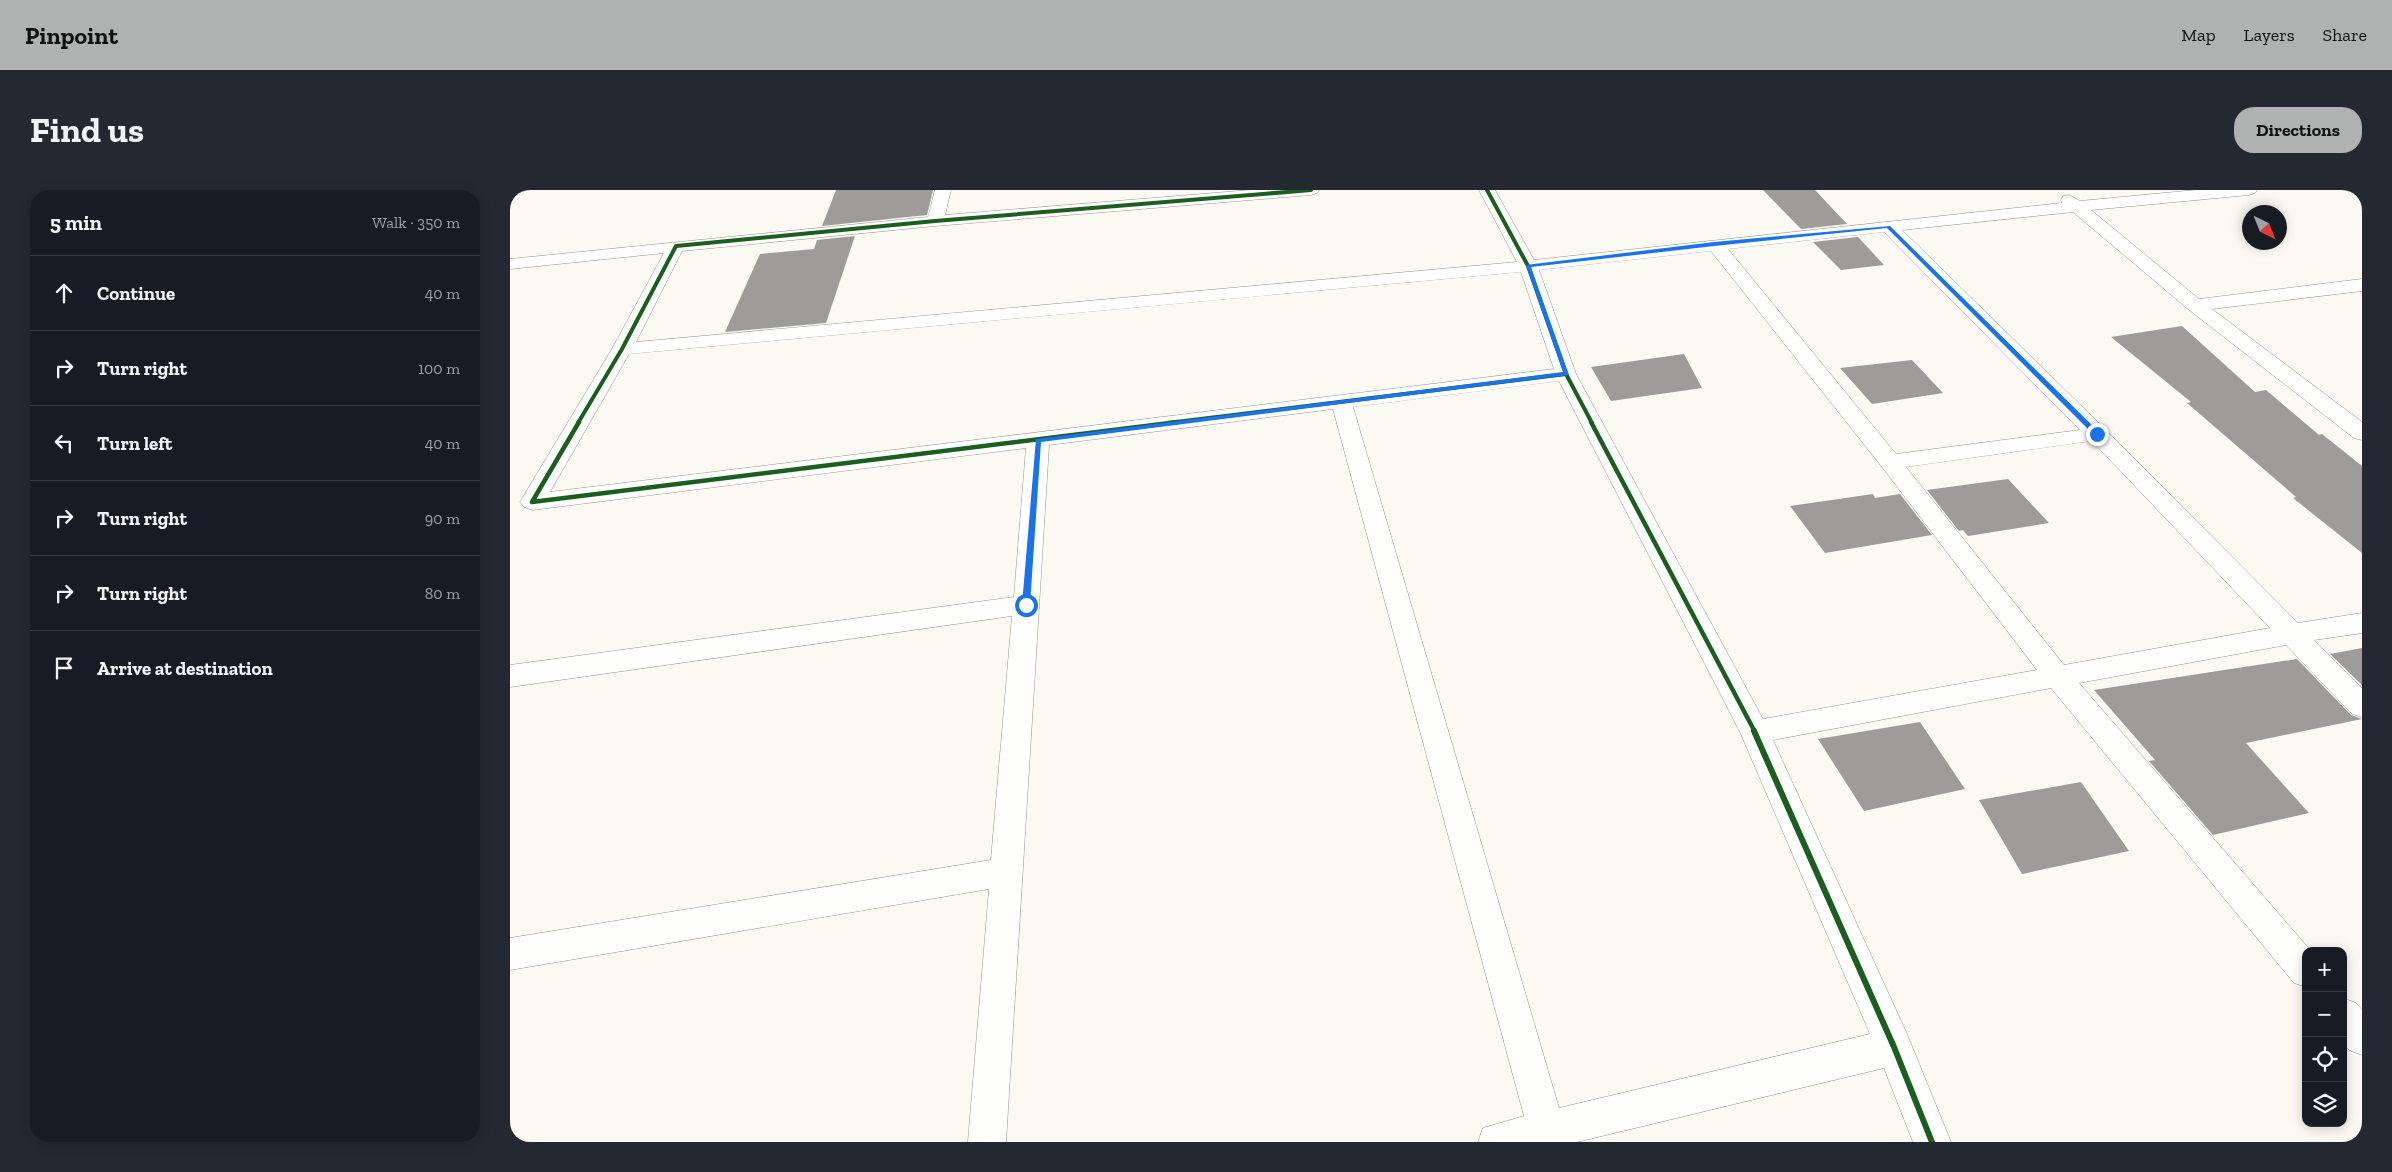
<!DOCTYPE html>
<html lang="en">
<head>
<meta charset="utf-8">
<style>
	:root { --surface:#171b24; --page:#242831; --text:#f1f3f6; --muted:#9ea1a6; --line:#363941; --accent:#b0b1b1 }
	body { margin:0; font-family:"Zilla Slab",serif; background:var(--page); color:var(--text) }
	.controls { position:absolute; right:15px; bottom:15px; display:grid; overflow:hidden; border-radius:10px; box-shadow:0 2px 12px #0003 }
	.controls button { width:45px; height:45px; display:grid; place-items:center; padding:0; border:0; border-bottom:1px solid var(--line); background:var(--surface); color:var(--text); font:25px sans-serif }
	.compass { position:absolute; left:1732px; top:15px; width:45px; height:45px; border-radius:50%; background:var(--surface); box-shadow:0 2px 12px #0003; rotate:137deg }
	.stop { position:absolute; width:15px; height:15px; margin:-11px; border:4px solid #1a73e8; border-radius:50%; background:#fff }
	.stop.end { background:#1a73e8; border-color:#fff; box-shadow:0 1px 5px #0008 }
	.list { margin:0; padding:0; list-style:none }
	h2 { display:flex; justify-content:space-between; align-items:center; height:65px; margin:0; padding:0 20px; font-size:21px }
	h2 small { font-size:16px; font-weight:400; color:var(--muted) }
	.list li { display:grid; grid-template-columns:32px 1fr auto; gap:15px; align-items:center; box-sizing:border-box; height:75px; padding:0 20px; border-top:1px solid var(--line) }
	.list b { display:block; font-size:19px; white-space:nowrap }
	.list em { font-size:16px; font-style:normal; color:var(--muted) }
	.icon { flex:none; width:28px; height:28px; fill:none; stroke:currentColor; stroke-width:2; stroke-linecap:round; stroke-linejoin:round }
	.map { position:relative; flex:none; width:1852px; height:952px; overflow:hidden; border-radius:20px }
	header { display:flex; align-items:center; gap:30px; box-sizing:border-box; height:70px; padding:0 25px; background:var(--accent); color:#111 }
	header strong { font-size:24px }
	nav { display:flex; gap:28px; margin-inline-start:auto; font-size:18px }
	.intro { display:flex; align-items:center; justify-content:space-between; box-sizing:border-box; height:120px; padding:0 30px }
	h1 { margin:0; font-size:35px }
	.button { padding:12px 22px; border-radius:20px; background:var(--accent); color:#111; font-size:18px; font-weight:700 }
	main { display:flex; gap:30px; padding:0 30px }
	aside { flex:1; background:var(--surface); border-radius:20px; box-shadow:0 2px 12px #0003 }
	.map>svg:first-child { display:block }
	.building { fill:#9e9c98 }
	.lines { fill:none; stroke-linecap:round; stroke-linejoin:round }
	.minor-casing { stroke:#949390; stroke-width:1 }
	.minor { fill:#fefefd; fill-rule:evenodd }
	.cycleway-far2-casing { stroke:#fff; stroke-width:5.5 }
	.cycleway-far1-casing { stroke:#fff; stroke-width:8 }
	.cycleway-casing { stroke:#fff; stroke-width:9 }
	.cycleway-far2 { stroke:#1b5e20; stroke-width:4 }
	.cycleway-far1 { stroke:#1b5e20; stroke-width:4.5 }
	.cycleway { stroke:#1b5e20; stroke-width:6 }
	.route { fill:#1a73e8 }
</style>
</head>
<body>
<header>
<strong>Pinpoint</strong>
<nav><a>Map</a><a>Layers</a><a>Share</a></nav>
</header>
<div class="intro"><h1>Find us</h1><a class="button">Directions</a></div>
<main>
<aside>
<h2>5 min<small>Walk · 350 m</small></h2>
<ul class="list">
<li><svg class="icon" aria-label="ahead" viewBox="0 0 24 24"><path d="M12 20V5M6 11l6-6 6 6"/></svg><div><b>Continue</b></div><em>40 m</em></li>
<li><svg class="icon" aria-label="right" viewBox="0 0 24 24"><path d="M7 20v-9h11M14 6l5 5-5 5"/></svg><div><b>Turn right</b></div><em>100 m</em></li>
<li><svg class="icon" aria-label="left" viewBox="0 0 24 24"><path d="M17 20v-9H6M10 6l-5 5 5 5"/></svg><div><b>Turn left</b></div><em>40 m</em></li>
<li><svg class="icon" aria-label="right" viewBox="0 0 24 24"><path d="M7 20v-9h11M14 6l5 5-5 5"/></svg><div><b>Turn right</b></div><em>90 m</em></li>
<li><svg class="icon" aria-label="right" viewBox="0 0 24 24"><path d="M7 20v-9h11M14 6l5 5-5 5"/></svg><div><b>Turn right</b></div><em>80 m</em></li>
<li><svg class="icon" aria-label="arrive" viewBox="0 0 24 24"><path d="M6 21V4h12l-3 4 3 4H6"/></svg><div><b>Arrive at destination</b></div></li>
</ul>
</aside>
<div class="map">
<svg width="1852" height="952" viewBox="0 0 1852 952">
	<rect width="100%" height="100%" fill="#fbf9f2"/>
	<path class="building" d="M326 0H423L417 25 312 36Z
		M1253 0H1305L1337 34 1291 39Z
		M345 46 316 133 215 142 250 64 304 59 307 50Z
		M1348 47 1374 75 1331 80 1303 52Z
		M1672 136 1745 202 1756 200 1809 245 1812 244 1852 276V363L1783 308 1786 307 1677 213 1681 212 1601 147Z
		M1174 164 1192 198 1101 211 1081 177Z
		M1402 170 1433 203 1362 214 1330 178Z
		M1498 289 1539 333 1458 346 1453 340 1449 341 1417 300Z
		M1363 304 1365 308 1390 304 1422 345 1315 363 1280 316Z
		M1852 458V495L1820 464Z
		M1787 469 1841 525 1852 529 1736 553 1799 623 1703 645 1639 571 1645 570 1584 500Z
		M1410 532 1455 599 1354 621 1308 549Z
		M1571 592 1619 661 1512 684 1469 610Z"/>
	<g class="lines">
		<g class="minor-casing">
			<path id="minor" d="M425 0H441L435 25 741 0H809L807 3 801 5 425 36 172 61 126 152 1007 72 969 0H985L1024 70 1552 13 1551 10 1553 6 1559 5 1570 11 1686 0H1747L1745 3 1739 5 1581 20 1689 109 1852 89V101L1702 119 1852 232V250L1844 248 1678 119 1563 22 1392 40 1595 239 1788 433 1852 423V443L1804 450 1852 498V527L1842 524 1776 455 1569 493 1801 761H1796V797L1784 793 1541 498 1263 550 1397 844 1441 952H1403L1374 878 1067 952H968L973 938 1014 926 823 219 539 255 496 952H458L479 699 0 780V748L481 670 502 426 0 497V475L504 407 516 258 22 320 14 317 10 312 102 159 154 63 0 79V69L418 27ZM1374 42 1570 240 1386 264 1218 59ZM1201 61 1372 277 1527 480 1253 529 1066 184 1029 80ZM1011 82 1044 179 40 302 119 164ZM1049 191 1230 542 1360 844 1049 918 843 217ZM1582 251 1760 438 1554 475 1396 277Z
				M1833 808 1846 813 1852 820V865L1839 860 1833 853Z"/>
		</g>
		<use href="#minor" class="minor"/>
		<g class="cycleway-far2-casing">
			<path id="cycleway-far2" d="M977 0 1018 76 1056 184 1082 233
				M68 233 112 159 166 56 425 31 801 0
				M658 233 1056 184"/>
		</g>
		<g class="cycleway-far1-casing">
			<path id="cycleway-far1" d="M69 232 22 312 668 232
				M1081 232 1245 542"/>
		</g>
		<g class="cycleway-casing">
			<path id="cycleway" d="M1244 541 1384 857 1422 952"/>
		</g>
		<use href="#cycleway-far2" class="cycleway-far2"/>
		<use href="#cycleway-far1" class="cycleway-far1"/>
		<use href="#cycleway" class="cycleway"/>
	</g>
	<path class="route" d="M1380 36 1590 243V246H1585L1377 38 1204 56 1021 77 1059 185 531 252 520 415 516 418 512 415 526 249 1053 182 1016 75 1204 52Z"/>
</svg>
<div class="controls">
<button>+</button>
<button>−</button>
<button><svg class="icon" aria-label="locate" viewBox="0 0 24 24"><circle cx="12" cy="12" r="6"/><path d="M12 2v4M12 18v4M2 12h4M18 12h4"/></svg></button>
<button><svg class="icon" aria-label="layers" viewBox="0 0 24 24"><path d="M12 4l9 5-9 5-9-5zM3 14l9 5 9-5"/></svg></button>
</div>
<svg class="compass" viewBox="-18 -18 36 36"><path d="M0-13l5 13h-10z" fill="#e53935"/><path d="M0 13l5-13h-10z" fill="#9ea1a6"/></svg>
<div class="stop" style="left:516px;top:415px"></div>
<div class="stop end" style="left:1587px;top:244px"></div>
</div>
</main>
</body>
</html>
